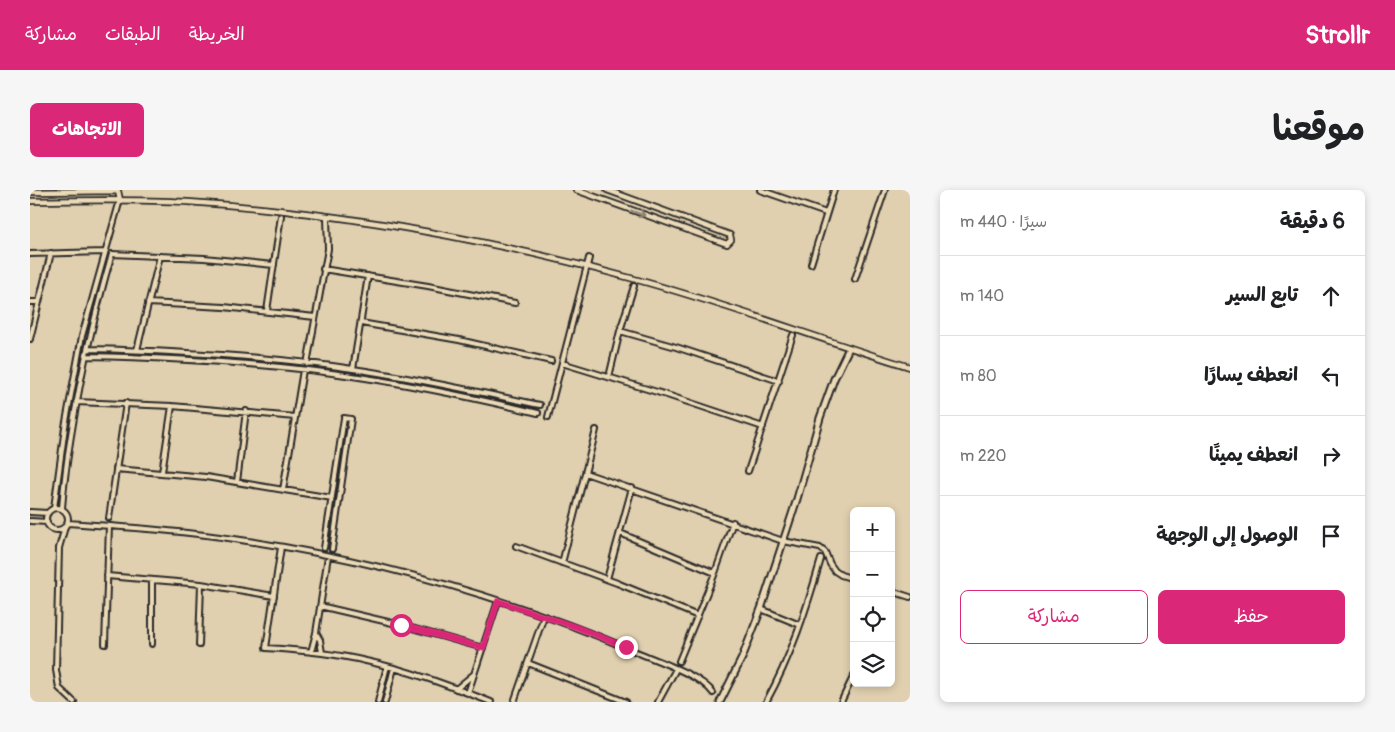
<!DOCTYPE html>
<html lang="ar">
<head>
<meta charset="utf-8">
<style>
	:root { --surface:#fff; --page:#f6f6f6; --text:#202124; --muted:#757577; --line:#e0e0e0; --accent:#db2777 }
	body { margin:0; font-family:Pangolin,"Playpen Sans Arabic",sans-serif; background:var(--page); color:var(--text); direction:rtl }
	.controls { position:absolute; right:15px; bottom:15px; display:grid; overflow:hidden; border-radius:8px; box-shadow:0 2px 8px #0003 }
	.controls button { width:45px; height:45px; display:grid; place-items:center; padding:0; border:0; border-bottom:1px solid var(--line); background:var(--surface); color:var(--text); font:25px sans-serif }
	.stop { position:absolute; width:15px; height:15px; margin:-11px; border:4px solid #db2777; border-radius:50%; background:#fff }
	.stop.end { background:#db2777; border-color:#fff; box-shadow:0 1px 5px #0008 }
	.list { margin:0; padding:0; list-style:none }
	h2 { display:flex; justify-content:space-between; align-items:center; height:65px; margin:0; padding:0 20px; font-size:21px }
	h2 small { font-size:16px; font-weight:400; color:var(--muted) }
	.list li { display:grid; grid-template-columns:32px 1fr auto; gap:15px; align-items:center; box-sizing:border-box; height:80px; padding:0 20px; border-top:1px solid var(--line) }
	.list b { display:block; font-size:19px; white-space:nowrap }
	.list em { font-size:16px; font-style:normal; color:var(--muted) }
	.actions { display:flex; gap:10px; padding:15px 20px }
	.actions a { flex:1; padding:11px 0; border:1px solid var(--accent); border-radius:8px; text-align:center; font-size:18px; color:var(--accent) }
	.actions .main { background:var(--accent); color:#fff }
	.icon { flex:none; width:28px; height:28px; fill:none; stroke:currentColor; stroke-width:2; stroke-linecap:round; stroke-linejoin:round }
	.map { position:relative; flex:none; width:880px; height:512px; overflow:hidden; direction:ltr; border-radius:8px }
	header { display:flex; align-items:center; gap:30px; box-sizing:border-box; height:70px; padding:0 25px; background:var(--accent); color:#fff }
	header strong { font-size:24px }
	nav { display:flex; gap:28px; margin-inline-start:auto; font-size:18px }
	.intro { display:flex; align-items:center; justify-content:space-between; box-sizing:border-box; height:120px; padding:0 30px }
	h1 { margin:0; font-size:35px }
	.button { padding:12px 22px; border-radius:8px; background:var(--accent); color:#fff; font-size:18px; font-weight:700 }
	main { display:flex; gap:30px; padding:0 30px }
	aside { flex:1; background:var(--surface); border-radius:8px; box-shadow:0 2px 8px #0003 }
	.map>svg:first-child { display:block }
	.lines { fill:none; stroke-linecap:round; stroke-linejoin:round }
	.minor-casing { stroke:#2b2b2b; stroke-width:8 }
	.tertiary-casing { stroke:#2b2b2b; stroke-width:8 }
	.secondary-casing { stroke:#2b2b2b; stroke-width:9 }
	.minor { stroke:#ecdab7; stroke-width:4 }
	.tertiary { stroke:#ecdab7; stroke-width:4.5 }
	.secondary { stroke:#ecdab7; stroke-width:5 }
	.oneway { stroke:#8c8271 }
	.route { stroke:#db2777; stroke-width:6 }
</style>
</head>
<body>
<header>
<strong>Strollr</strong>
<nav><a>الخريطة</a><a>الطبقات</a><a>مشاركة</a></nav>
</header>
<div class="intro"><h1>موقعنا</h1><a class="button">الاتجاهات</a></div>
<main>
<aside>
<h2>6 دقيقة<small>سيرًا · 440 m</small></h2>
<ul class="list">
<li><svg class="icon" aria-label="ahead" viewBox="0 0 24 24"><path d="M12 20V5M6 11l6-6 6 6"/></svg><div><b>تابع السير</b></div><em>140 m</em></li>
<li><svg class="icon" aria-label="left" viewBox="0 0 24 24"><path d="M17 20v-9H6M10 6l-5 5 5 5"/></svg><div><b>انعطف يسارًا</b></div><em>80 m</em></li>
<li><svg class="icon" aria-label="right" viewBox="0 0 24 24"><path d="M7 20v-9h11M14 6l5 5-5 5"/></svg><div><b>انعطف يمينًا</b></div><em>220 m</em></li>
<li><svg class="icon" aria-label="arrive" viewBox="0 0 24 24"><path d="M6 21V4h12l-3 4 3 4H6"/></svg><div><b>الوصول إلى الوجهة</b></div></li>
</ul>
<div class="actions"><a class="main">حفظ</a><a>مشاركة</a></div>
</aside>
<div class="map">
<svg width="880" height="512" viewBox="0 0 880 512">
	<rect width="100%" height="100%" fill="#e0d0af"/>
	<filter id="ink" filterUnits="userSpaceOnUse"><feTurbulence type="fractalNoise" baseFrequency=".02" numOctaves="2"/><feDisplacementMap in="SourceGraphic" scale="10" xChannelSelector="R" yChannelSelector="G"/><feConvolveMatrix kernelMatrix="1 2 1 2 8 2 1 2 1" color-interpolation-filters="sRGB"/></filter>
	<g filter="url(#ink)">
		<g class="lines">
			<g class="minor-casing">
				<path id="minor" d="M730 0 796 23
					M0 64 75 62
					M781 74 804 0
					M293 79 398 96 485 113
					M825 89 855 0
					M0 112H9
					M118 113 194 117 285 127
					M237 121 251 26
					M331 133 429 150 521 171
					M590 141 646 157 749 191
					M0 149 21 63
					M58 159C146 161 236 166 323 179 386 188 448 202 510 215
					M107 160 130 66
					M56 166C148 168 239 173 329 187 389 196 449 209 508 223
					M532 173 640 206 733 237
					M277 174 298 59 297 27
					M323 179 338 86
					M579 187 590 141 604 96
					M46 212 142 216 265 227
					M518 227 559 68
					M86 279 176 287 302 308
					M718 281 763 145
					M132 282 142 216
					M555 283 753 351 790 358 795 362 800 374 805 381 811 385 824 389
					M207 292 216 221
					M253 300 273 180
					M16 329a11 11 0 1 1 22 0a11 11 0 1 1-22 0Z
					M24 318 35 237 52 146 90 10
					M32 318C36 265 46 213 57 160 65 128 72 96 82 64L174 68 244 75
					M0 322 18 323
					M79 328 96 213
					M0 331 17 332
					M38 333C96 337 154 341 211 350 345 370 479 408 604 461 625 470 671 485 683 503
					M35 337 29 358 26 480 29 498 44 512
					M590 343 685 383
					M486 356 587 393 668 426
					M251 357 236 458C269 460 303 463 336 471 378 480 420 496 461 512
					M294 358 314 228 321 229 302 359
					M532 373 566 240
					M77 386 171 394 244 406
					M577 389 602 298
					M861 401 880 407
					M290 416 371 435 453 458
					M731 419 770 435
					M286 443 290 450 292 463
					M75 454 79 336
					M122 454V390
					M169 455 171 394
					M281 462 286 443 298 366
					M649 471 685 383 703 332
					M498 473 596 512
					M426 499 444 484
					M438 503 468 411
					M348 512 357 476
					M355 512 364 478
					M484 512 514 426
					M628 512 646 479
					M736 512C761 467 777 418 791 369
					M811 512 824 485"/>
			</g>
			<g class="tertiary-casing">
				<path id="tertiary" d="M546 0 697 54 701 50 700 45 577 0
					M0 2 88 1 90 10
					M0 11C53 10 106 9 158 12 309 22 458 49 604 89 697 114 788 149 880 177"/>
			</g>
			<g class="secondary-casing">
				<path id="secondary" d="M690 512 712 468 731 419 767 309 790 228 804 189 819 158"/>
			</g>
			<use href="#minor" class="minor"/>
			<use href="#tertiary" class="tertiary"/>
			<use href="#secondary" class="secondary"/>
		</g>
		<defs><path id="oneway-shaft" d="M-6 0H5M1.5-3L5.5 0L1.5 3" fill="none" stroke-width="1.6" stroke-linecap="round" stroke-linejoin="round" transform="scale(1.25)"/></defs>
		<use class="oneway" href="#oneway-shaft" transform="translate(608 23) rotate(20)"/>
	</g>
	<g class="lines" filter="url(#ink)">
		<path class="route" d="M371 435 453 458 468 411 546 437 596 457"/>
	</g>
</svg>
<div class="controls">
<button>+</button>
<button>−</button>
<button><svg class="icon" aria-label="locate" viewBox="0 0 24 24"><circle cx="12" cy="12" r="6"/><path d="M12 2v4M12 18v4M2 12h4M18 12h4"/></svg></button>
<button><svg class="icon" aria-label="layers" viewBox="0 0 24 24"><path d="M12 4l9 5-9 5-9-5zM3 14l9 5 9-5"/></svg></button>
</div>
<div class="stop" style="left:371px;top:435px"></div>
<div class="stop end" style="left:596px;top:457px"></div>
</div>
</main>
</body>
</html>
